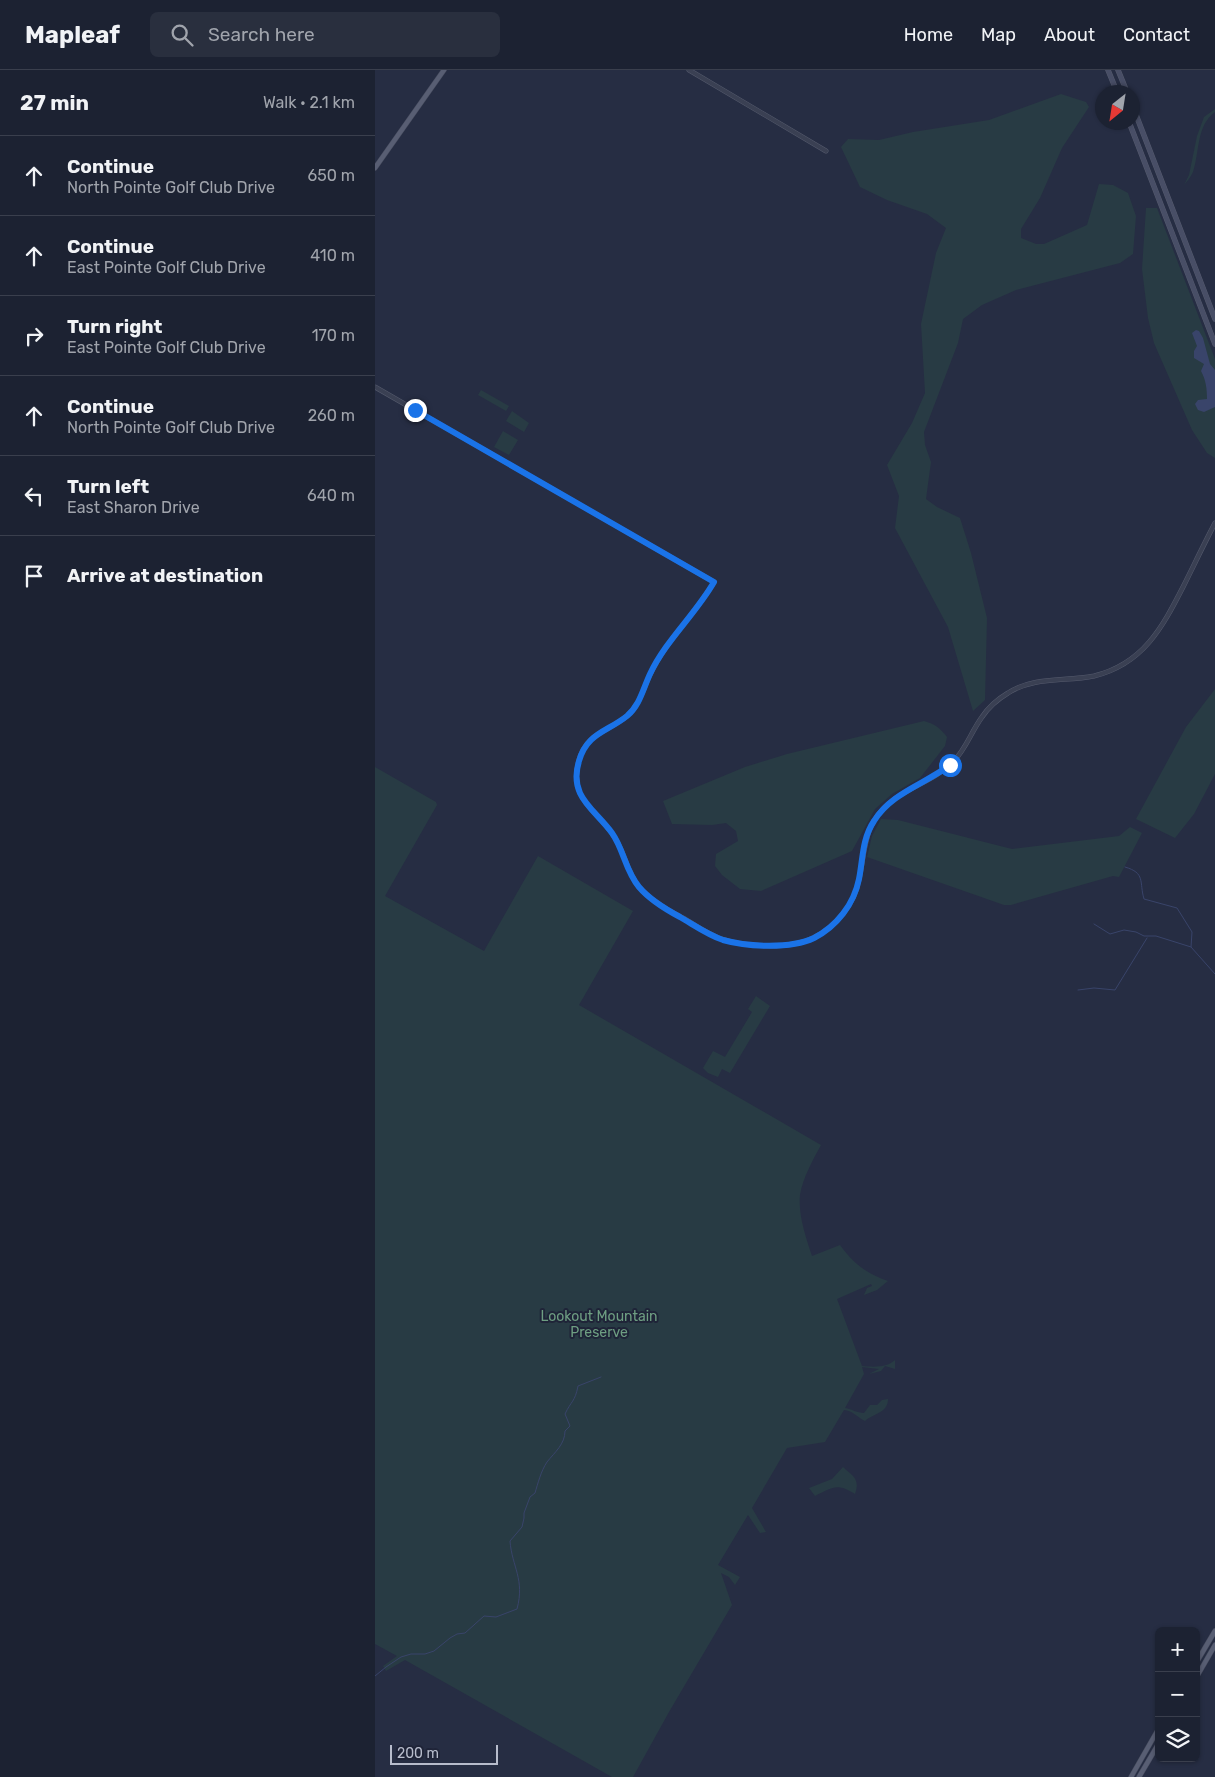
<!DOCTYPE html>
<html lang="en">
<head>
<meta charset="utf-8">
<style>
	:root { --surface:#1c2232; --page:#292f3e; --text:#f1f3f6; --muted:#a0a4ac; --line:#3a3f4d }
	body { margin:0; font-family:Rubik,sans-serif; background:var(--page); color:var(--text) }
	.controls { position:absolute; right:15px; bottom:15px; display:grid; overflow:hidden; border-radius:8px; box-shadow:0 1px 4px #0004 }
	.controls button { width:45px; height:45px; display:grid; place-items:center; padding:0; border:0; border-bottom:1px solid var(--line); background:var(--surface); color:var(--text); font:25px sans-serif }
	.compass { position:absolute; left:720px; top:15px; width:45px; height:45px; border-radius:50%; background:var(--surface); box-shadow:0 1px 4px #0004; rotate:210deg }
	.scale { position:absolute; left:15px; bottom:12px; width:108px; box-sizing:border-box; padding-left:5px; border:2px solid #b7bccc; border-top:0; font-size:14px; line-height:18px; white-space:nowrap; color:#b7bccc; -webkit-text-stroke:4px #1f2438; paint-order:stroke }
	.stop { position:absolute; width:15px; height:15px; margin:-11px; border:4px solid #1a73e8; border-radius:50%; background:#fff }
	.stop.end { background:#1a73e8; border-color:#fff; box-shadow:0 1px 5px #0008 }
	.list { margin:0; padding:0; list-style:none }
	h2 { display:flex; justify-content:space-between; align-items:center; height:65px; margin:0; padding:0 20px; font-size:21px }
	h2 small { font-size:16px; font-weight:400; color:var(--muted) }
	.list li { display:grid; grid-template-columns:32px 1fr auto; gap:15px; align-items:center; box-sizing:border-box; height:80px; padding:0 20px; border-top:1px solid var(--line) }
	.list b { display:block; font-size:19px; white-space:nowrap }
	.list p { margin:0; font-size:16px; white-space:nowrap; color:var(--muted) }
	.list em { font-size:16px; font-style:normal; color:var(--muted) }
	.icon { flex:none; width:28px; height:28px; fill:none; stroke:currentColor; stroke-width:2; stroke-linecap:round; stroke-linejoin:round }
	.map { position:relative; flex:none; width:840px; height:1707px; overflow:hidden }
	header { display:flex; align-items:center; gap:30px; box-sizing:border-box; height:70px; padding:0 25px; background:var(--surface); border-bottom:1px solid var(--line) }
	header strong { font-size:24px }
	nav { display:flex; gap:28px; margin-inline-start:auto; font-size:18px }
	.search { width:350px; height:45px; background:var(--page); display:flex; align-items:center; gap:12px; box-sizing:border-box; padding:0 18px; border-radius:8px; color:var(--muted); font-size:19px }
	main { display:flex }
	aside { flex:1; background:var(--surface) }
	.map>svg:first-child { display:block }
	.green { fill:#283b44 }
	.water { fill:#39446a }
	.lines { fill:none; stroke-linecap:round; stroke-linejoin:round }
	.stream { stroke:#39446a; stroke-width:1 }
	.tertiary-casing { stroke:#555a6d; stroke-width:5 }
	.secondary-casing { stroke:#555a6d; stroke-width:5.5 }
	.primary-casing { stroke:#44495c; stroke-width:5.5 }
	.tertiary { stroke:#3a4053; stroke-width:4 }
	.secondary { stroke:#484e66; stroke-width:4.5 }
	.primary { stroke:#585e73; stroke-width:4.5 }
	.route { stroke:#1a73e8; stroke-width:6 }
	.labels { text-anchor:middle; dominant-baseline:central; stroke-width:4; stroke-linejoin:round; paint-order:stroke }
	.park-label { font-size:14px; fill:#6e9e82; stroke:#1f2438 }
</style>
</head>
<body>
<header>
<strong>Mapleaf</strong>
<div class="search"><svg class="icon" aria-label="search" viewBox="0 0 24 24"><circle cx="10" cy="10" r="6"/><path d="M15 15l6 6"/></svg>Search here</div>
<nav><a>Home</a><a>Map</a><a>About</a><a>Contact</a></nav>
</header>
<main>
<aside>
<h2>27 min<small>Walk · 2.1 km</small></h2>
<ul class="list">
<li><svg class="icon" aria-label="ahead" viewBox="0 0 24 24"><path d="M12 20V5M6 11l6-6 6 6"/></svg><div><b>Continue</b><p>North Pointe Golf Club Drive</p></div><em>650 m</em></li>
<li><svg class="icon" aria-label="ahead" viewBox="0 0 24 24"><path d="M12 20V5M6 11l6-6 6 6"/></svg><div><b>Continue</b><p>East Pointe Golf Club Drive</p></div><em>410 m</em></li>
<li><svg class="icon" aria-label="right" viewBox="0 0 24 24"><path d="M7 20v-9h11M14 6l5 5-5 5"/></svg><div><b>Turn right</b><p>East Pointe Golf Club Drive</p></div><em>170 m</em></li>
<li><svg class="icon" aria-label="ahead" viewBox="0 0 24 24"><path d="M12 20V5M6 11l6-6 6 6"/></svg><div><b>Continue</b><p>North Pointe Golf Club Drive</p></div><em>260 m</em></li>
<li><svg class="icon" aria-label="left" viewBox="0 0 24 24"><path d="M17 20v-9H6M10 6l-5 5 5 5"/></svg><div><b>Turn left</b><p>East Sharon Drive</p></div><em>640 m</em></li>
<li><svg class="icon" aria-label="arrive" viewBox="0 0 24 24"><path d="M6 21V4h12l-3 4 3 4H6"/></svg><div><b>Arrive at destination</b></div></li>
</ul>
</aside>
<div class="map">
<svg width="840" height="1707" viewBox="0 0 840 1707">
	<rect width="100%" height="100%" fill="#262d43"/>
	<path class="green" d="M686 24 711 32 714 37 687 78 665 128 646 159V168L661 174H669L712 155 724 114 738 115 753 123 761 146 758 184 745 193 641 220 607 235 588 249 583 273 549 362 550 375 556 392 551 429 562 437 585 448 596 483 612 548 610 630 598 641 573 557 520 458 524 426 512 395 537 353 550 323 546 254 561 183 571 158 552 144 512 130 485 117 466 77 473 69 504 70 538 62 614 50Z
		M840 39V42C821 56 825 81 818 102 816 107 812 111 809 115L814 105 822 66 829 47Z
		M771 138H782L840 289V388L832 383 817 360 779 273 773 248 767 199Z
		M106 320 134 336 131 341 103 325Z
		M137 341 154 353 149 362 131 351Z
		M128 361 143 370 134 385 119 377Z
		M840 619V704L819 744 800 768 761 749 811 657Z
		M549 651C560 654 565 658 572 667L570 676 545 708 517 724 500 739 477 781 386 821 365 819 347 805 340 796 341 784 363 771 361 761 351 753 337 755 297 754 288 731 370 697 412 684Z
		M0 697 61 732 62 735 10 826 109 881 163 786 258 841 204 935 446 1075C438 1090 428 1107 425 1125 423 1145 431 1168 437 1186L465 1175C478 1193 492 1204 513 1211L502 1220 489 1225 492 1218 497 1216 496 1214 462 1229 487 1296C497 1297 512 1298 520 1290V1299L510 1296 506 1301 494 1304 504 1299 487 1297 489 1304 470 1338C477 1339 482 1343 489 1343L495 1335H502L507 1330 513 1329C513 1343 499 1343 490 1351 482 1347 478 1341 469 1340L450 1372 412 1378 377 1438 391 1462 385 1463 373 1445 343 1495 365 1507 360 1515 354 1507 346 1503 357 1535 294 1642 258 1707H237L30 1590 11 1601 8 1596 22 1586 0 1574Z
		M506 749 523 750 637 779 744 766 755 757 767 763 744 807 738 806 636 835H629L492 787 497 766Z
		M381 926 395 936 355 1003 347 999 343 1007 333 1003 328 998 338 981 350 987 377 942 373 939Z
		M468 1397C479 1407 485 1409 480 1424 462 1413 458 1417 440 1426L434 1418 457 1409Z"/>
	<path class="water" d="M821 260 824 261 828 268 835 294 840 300V337L829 342 823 340 820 334 823 330 832 329C832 319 831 310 826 301L829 294 819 288V281L822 276 817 263Z"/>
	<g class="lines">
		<path class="stream" d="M750 797C771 803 764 812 769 829L802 838 817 862 816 877 840 904
			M719 854 735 864 749 860 761 862 769 866H781L816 877
			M703 920 719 918 740 920 772 868
			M0 1606 11 1597 26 1587 36 1584H50L59 1581 75 1568 82 1564 90 1563 109 1546 121 1547 142 1539C150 1509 137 1497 135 1471L147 1457 149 1448V1443L155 1427 160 1423C163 1413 166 1401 172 1392 180 1382 190 1374 190 1361L195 1356 190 1344C196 1331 200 1332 203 1316L226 1307"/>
		<g class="tertiary-casing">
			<path id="tertiary" d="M314 0 451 81
				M0 317 339 512C320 545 291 570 275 605 268 619 265 635 252 646 232 663 209 663 203 694 195 729 221 740 238 765 250 781 251 801 264 817 276 831 292 840 308 848 320 855 331 863 344 868 369 877 414 880 438 868 461 857 479 835 484 810 491 777 488 753 518 730 537 716 561 709 578 692 591 679 596 662 607 647 613 638 623 629 633 623 659 606 690 612 719 606 768 594 787 558 808 517 819 495 829 474 840 453"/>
		</g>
		<g class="secondary-casing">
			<path id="secondary" d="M733 0 742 22
				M743 0 752 22
				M758 37 840 249
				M754 52 840 274"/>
		</g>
		<g class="primary-casing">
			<path id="primary" d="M0 98 69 0
				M821 1593 840 1561
				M821 1608 840 1575
				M756 1707 784 1658
				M764 1707 784 1673"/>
		</g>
		<use href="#tertiary" class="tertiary"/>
		<use href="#secondary" class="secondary"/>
		<use href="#primary" class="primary"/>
	</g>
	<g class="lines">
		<path class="route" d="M40 340 339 512C320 545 291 570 275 604 268 619 265 635 252 646 232 662 212 663 204 691 193 727 220 739 237 763 249 780 250 800 264 817 275 830 290 839 305 847 319 855 333 865 348 870 373 877 416 879 439 868 462 856 479 834 484 809 488 789 487 769 499 751 516 723 550 714 575 695"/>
	</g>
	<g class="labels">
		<g class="park-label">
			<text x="224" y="1246">Lookout Mountain<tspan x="224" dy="16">Preserve</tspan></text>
		</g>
	</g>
</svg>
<div class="controls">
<button>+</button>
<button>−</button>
<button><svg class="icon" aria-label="layers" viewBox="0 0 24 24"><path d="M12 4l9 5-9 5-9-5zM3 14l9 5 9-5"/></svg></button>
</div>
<svg class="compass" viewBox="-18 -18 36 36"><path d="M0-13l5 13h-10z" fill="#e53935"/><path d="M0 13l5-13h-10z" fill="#a0a4ac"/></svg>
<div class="scale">200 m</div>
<div class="stop" style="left:575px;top:695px"></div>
<div class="stop end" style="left:40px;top:340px"></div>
</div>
</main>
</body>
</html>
